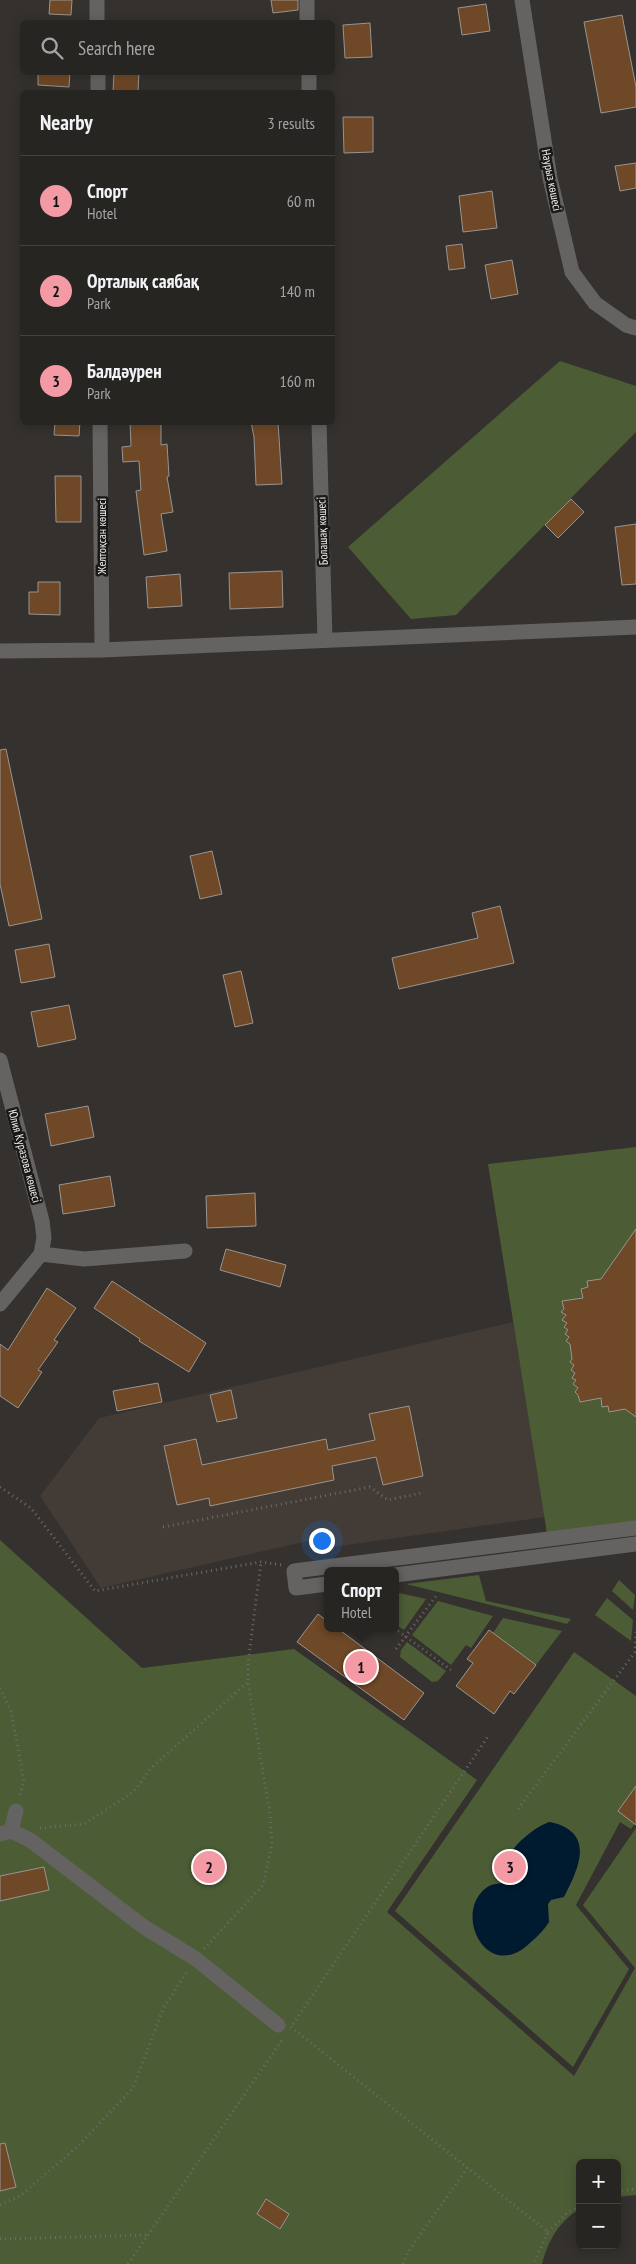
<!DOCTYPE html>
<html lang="en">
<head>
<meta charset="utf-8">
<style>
	:root { --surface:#272522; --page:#33312f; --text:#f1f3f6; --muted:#a4a5a5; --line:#434240; --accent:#f49aa5 }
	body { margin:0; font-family:"PT Sans Narrow",sans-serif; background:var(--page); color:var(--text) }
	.controls { position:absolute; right:15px; bottom:15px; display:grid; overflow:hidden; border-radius:8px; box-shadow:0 2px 12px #0003 }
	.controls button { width:45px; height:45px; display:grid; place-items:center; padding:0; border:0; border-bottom:1px solid var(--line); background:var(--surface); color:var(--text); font:25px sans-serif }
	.you { position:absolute; left:321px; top:1540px; width:18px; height:18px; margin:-12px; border:4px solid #fff; border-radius:50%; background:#1a73e8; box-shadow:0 0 0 8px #1a73e833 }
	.badge { display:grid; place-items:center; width:32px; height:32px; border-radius:50%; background:var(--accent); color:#111; font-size:16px; font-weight:700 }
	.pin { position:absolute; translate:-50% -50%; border:2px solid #fff; box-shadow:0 1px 5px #0006 }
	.popup { position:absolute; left:324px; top:1567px; width:75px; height:65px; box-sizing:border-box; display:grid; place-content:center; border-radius:8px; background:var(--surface); filter:drop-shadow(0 1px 4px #0005); font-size:16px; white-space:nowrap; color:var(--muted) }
	.popup b { font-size:19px; color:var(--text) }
	.popup::after { content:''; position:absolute; left:50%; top:100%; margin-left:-10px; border:10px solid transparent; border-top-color:var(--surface) }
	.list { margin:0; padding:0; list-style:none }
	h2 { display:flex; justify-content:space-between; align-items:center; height:65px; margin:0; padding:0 20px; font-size:21px }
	h2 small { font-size:16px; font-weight:400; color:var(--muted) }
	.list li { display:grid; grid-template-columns:32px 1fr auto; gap:15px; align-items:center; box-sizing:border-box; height:90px; padding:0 20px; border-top:1px solid var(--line) }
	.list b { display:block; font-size:19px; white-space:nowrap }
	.list p { margin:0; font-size:16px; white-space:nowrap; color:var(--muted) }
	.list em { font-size:16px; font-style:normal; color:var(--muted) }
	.icon { flex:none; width:28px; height:28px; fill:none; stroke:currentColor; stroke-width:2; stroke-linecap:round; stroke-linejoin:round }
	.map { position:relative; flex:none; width:636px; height:2264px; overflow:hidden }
	.search { position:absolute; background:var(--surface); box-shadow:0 2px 12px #0003; left:20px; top:20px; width:315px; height:55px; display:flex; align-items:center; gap:12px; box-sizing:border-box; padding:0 18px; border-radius:8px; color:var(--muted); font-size:19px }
	.panel { position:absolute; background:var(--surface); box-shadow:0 2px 12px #0003; left:20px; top:90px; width:315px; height:335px; border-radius:8px }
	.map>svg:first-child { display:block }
	.built { fill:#433b35 }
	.green { fill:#4c5d36 }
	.water { fill:#001a30 }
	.building { fill:#6e4827; stroke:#999591 }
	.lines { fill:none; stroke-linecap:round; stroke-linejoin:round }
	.path { stroke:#6d6b68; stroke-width:3; stroke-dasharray:1 4; stroke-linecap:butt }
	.minor { stroke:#656362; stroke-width:15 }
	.labels { text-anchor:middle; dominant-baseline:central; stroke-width:5; stroke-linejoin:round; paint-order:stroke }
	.street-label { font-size:12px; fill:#eeecea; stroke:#1a1918 }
</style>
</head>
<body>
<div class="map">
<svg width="636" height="2264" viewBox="0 0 636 2264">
	<rect width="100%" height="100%" fill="#34312e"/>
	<path class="built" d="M513 1322 545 1517 333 1547 330 1536 101 1588 40 1496 99 1418Z"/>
	<path class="green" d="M560 361 636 386V432L456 615 411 619 348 547Z
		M636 1147V1526L548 1540 488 1164Z
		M0 1540 142 1668 294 1649 477 1780 387 1912 574 2076 635 1968 583 1905 636 1828V2195L617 2197V2163H580V2209C559 2221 548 2241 542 2264H0Z
		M479 1575 486 1601 571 1619 567 1624 406 1584Z
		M619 1580 635 1595 633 1610 612 1591Z
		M395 1592 426 1599 404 1630 395 1624Z
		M607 1598 633 1620 631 1641 595 1615Z
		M438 1601 493 1616 471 1648 466 1645 451 1665 412 1635Z
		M503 1618 562 1631 536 1665 493 1633Z
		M407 1642 446 1671 438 1681 432 1682 400 1657 401 1650Z
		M574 1652 636 1696V1822L631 1829 620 1822 576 1905 629 1969 573 2067 395 1911Z"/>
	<path class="water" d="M550 1822C596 1832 579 1868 564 1897L551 1900 548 1904 549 1922C544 1930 538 1936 531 1942 488 1985 452 1914 486 1888 493 1882 504 1884 512 1881L516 1874C514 1869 509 1864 509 1859 510 1846 539 1824 550 1822Z"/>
	<path class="building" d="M50 0H72L71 15 49 14Z
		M271 0H298V10L273 13Z
		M486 4 490 31 462 35 458 8Z
		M622 15 636 87V107L601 113 584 22Z
		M370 23 372 57 345 58 343 25Z
		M38 72H70L69 87 38 85Z
		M114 72H139L138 92H113Z
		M343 117H373V152L344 153Z
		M636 163V188L620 191 615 166Z
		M492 191 497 228 463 232 459 196Z
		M462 244 465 268 449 270 446 246Z
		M512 260 518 294 491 299 485 265Z
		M55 422H80L79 436 54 435Z
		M130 422H161V445L167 444 169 476 167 477 173 512 161 514 167 551 144 555 136 491 141 490 139 461 123 462 122 447 131 446Z
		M251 422H278L282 484 256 485 254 437Z
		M55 476H81V522H56Z
		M571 499 584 512 558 538 545 525Z
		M636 524V584L622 585 615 527Z
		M282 571 283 607 230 609 229 573Z
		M180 574 182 606 148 608 146 577Z
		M38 582H60V615L29 614V592H38Z
		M6 749 42 919 9 926 0 884V750Z
		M212 851 222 894 200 899 190 856Z
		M500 906 514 963 399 989 392 958 478 938 472 913Z
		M49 944 55 977 21 983 15 950Z
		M241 971 253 1023 235 1027 223 975Z
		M69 1005 76 1039 38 1047 31 1012Z
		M88 1106 94 1137 51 1146 45 1114Z
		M110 1176 115 1206 63 1214 59 1185Z
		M255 1193 256 1226 207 1228 206 1196Z
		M636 1229V1417L625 1409 609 1412 608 1406 602 1407 601 1398 580 1402 578 1395 575 1392 578 1388 573 1384 576 1380 572 1378 575 1373 571 1370 574 1365 570 1362 572 1359 570 1344 566 1341 569 1337 565 1334 568 1330 564 1327 567 1323 562 1320 566 1315 561 1312 564 1309 562 1301 583 1298 581 1289 588 1287 587 1281 601 1279Z
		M226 1249 286 1265 280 1287 220 1270Z
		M112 1281 206 1343 189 1372 139 1341 140 1339 94 1308Z
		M47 1288 76 1308 54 1340 58 1342 38 1370 42 1372 18 1408 0 1396V1344L8 1350Z
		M158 1383 162 1402 117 1411 113 1391Z
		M231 1390 237 1418 217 1422 210 1395Z
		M409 1406 423 1476 383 1485 376 1457 332 1466 334 1480 210 1506 209 1498 177 1505 164 1446 196 1439 202 1465 326 1439 328 1450 375 1440 369 1414Z
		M318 1614 327 1621V1628H337L424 1693 404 1720 297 1642Z
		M489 1630 536 1665 514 1694 510 1691 494 1714 456 1686 473 1663 467 1659Z
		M636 1786V1825L618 1811Z
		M44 1867 49 1890 0 1901V1876Z
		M5 2143 16 2187 0 2191V2144Z
		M266 2199 289 2214 280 2229 257 2214Z"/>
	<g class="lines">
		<path class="path" d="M0 1487 31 1508 95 1591 261 1562 282 1565
			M163 1527 370 1487 388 1500 421 1493
			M394 1628 451 1670
			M396 1649 436 1596
			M0 1688 11 1711 24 1782 19 1798
			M518 1809 635 1652 636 1632
			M40 1828 84 1824 129 1795 137 1788 151 1768 248 1682
			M204 1949 263 1885 272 1845 270 1814 248 1682V1663L261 1562
			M293 2024 489 1735
			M291 2027 548 2232 533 2264
			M617 2191 636 2189
			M0 2205 20 2196 77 2147 133 2088 163 2009 188 1970
			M548 2232 567 2213 580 2205
			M0 2239 147 2235
			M128 2264 282 2040
			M403 2264 408 2252 468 2167"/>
		<path class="minor" d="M97 0V22
			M307 0V22
			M522 0 550 178 572 272 595 303 626 325 636 328
			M98 72V92
			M309 72V92
			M100 422 102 650
			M319 422 325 640
			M0 651 102 650 636 627
			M0 1060 42 1221 44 1238 41 1254 0 1304
			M41 1254 84 1259 185 1251
			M395 1575 636 1544
			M327 1584 296 1588 294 1571 636 1528
			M11 1831 16 1811
			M0 1834 11 1831 30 1840 144 1927 196 1959 278 2025"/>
	</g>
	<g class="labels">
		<g class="street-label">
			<text transform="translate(552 180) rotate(79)">Наурыз көшесі</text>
			<text transform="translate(322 531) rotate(-92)">Болашақ көшесі</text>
			<text transform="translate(101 536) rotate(-90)">Желтоқсан көшесі</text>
			<text transform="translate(25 1156) rotate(75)">Юлия Куразова көшесі</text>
		</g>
	</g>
</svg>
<div class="controls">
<button>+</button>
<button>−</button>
</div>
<div class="you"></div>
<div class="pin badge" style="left:361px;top:1667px">1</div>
<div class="popup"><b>Спорт</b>Hotel</div>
<div class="pin badge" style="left:209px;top:1867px">2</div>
<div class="pin badge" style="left:510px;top:1867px">3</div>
<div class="search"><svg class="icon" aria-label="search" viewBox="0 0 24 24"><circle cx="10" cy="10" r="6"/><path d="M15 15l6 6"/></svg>Search here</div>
<section class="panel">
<h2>Nearby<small>3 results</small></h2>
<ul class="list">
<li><span class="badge">1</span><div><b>Спорт</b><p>Hotel</p></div><em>60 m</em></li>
<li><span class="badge">2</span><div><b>Орталық саябақ</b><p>Park</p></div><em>140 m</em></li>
<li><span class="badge">3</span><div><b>Балдәурен</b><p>Park</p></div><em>160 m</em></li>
</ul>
</section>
</div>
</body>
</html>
